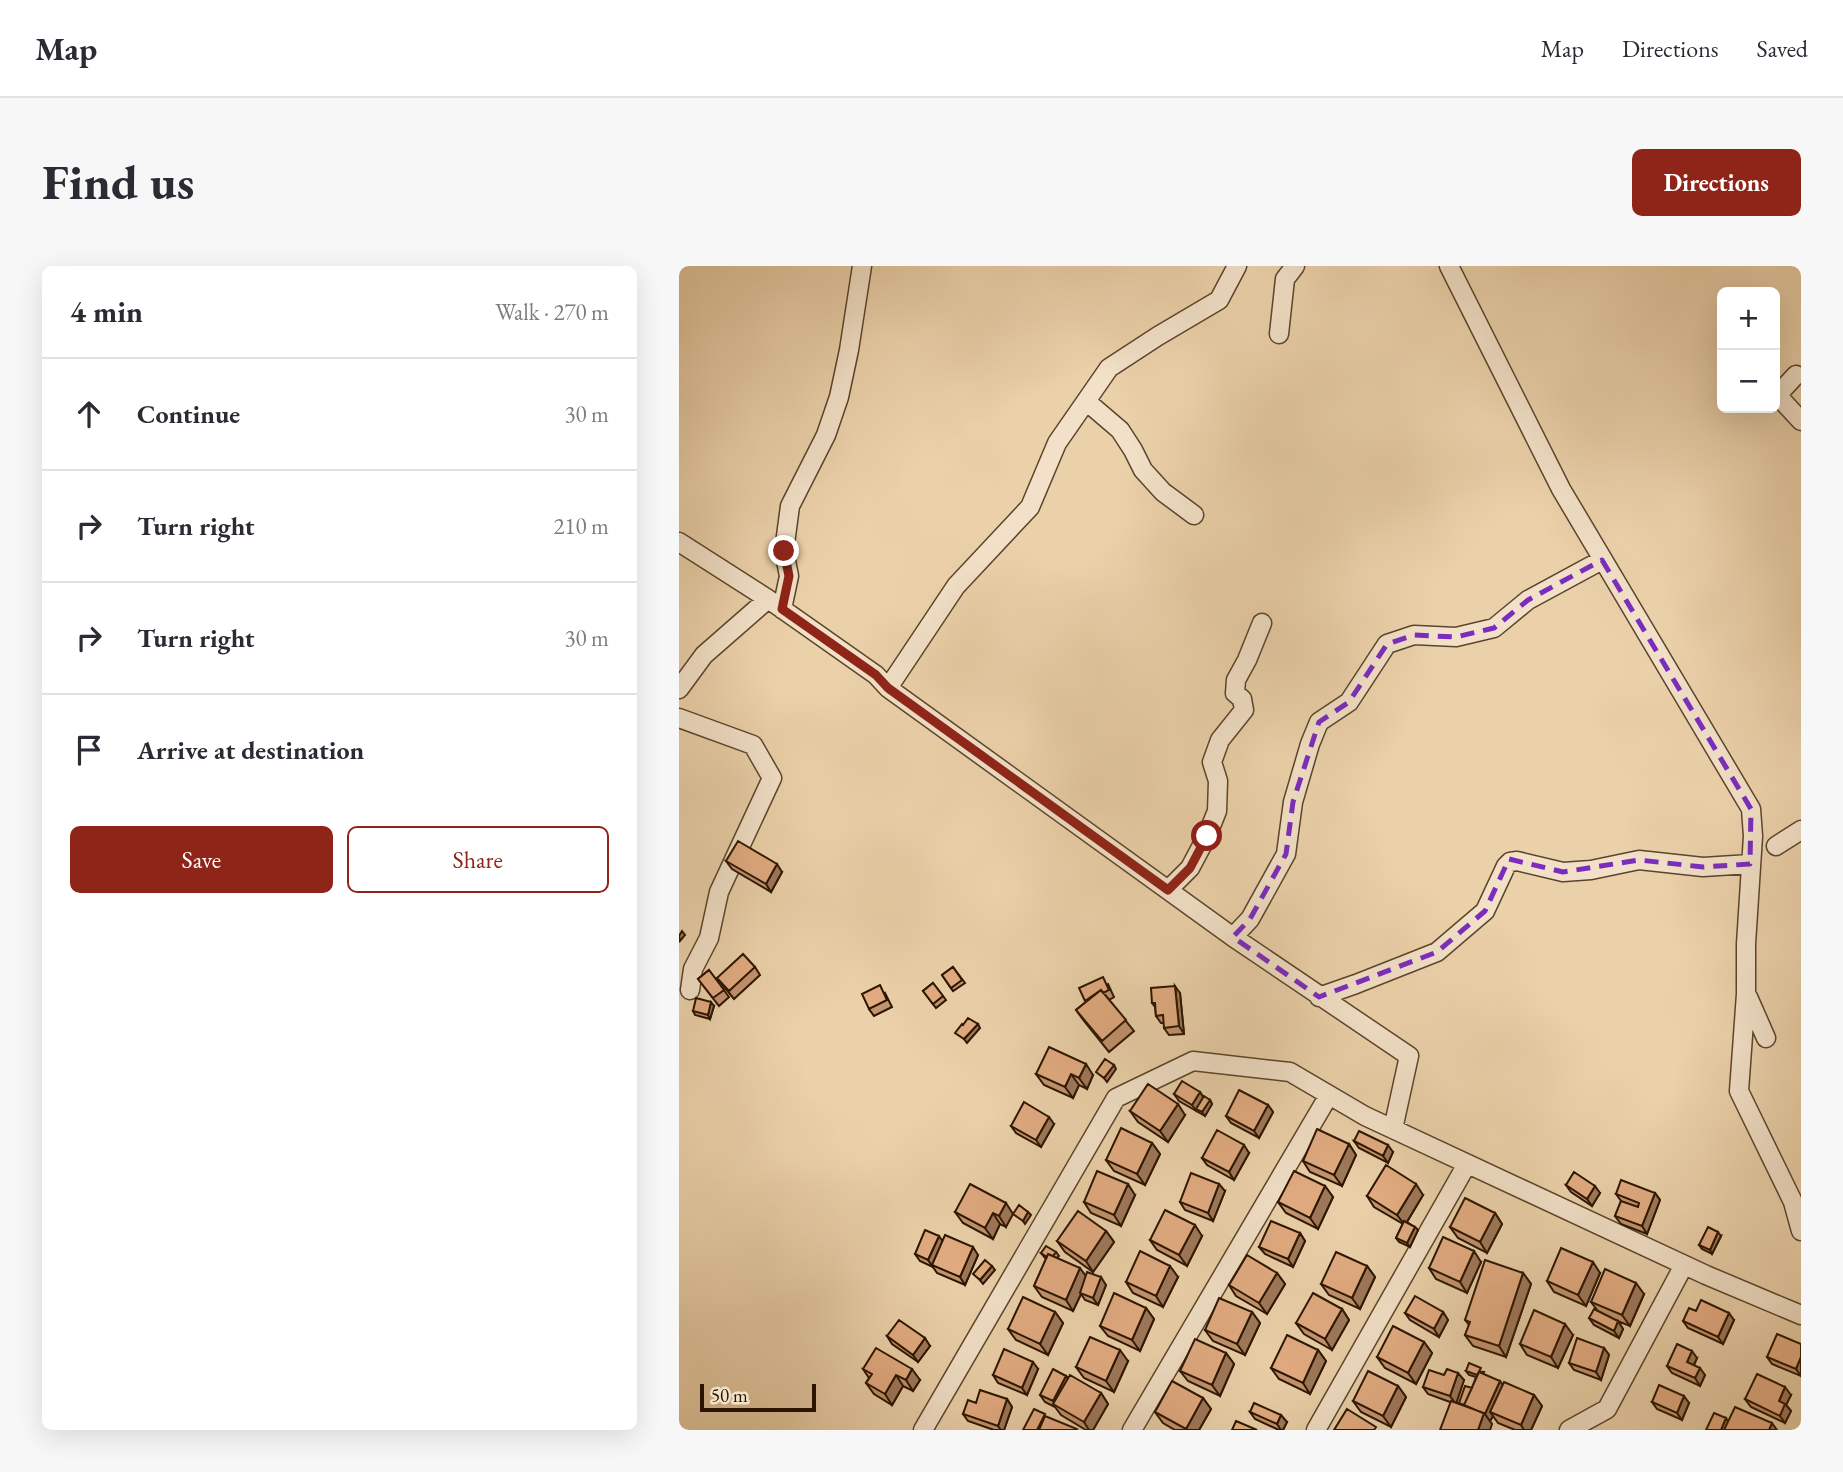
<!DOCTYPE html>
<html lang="en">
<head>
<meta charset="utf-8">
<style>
	:root { --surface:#fff; --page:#f7f7f7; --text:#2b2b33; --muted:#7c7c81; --line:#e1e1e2; --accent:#8f2418 }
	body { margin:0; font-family:"EB Garamond",serif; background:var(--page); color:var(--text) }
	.controls { position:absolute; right:21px; top:21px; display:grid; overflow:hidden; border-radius:10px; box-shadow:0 7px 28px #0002 }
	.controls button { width:63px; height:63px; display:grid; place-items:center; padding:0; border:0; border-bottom:2px solid var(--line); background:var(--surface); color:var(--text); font:35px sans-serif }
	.scale { position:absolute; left:21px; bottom:18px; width:116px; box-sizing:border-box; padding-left:7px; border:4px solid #2c1500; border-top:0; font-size:19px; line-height:24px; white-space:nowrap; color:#2c1500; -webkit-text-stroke:5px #f2e1c8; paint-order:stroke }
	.stop { position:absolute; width:21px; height:21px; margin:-16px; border:5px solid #8f2418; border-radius:50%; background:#fff }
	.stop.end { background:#8f2418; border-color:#fff; box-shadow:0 2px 7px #0008 }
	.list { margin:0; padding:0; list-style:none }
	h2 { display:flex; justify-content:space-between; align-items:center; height:91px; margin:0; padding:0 28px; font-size:30px }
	h2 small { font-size:23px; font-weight:400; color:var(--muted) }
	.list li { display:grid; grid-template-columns:46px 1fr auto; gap:21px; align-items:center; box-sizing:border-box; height:112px; padding:0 28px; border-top:2px solid var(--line) }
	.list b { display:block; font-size:26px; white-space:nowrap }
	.list em { font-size:23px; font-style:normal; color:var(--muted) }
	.actions { display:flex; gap:14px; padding:21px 28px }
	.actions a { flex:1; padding:16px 0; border:2px solid var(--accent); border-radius:10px; text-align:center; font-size:24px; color:var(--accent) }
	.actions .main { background:var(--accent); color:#fff }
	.icon { flex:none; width:38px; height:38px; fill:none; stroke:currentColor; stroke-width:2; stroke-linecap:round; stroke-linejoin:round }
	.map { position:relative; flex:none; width:1122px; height:1164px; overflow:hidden; border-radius:10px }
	header { display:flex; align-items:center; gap:42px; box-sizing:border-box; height:98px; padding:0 35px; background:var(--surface); border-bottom:2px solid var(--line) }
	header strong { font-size:33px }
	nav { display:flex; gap:38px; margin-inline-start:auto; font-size:24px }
	.intro { display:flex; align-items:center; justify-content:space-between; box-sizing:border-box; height:168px; padding:0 42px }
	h1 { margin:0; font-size:49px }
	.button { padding:18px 32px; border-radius:10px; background:var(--accent); color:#fff; font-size:24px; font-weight:700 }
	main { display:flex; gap:42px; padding:0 42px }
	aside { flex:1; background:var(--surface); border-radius:10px; box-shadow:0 7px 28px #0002 }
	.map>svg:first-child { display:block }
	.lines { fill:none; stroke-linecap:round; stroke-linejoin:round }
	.minor-casing { stroke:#5c442a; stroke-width:21 }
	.minor { stroke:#f2e1c8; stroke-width:18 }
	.wall { fill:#c39470; stroke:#2c1500; stroke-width:2 }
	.shaded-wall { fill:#9f785b; stroke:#2c1500; stroke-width:2 }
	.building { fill:#e3ac82; stroke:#2c1500; stroke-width:2 }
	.route { stroke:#8f2418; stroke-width:9 }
	.marked { fill:none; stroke:#7b2cbf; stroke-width:5; stroke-dasharray:14 9; stroke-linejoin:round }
</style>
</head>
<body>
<header>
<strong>Map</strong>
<nav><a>Map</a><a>Directions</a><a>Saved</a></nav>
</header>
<div class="intro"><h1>Find us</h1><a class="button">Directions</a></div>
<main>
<aside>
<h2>4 min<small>Walk · 270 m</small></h2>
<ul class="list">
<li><svg class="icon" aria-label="ahead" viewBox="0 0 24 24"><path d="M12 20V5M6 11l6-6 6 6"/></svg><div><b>Continue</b></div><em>30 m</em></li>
<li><svg class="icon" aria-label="right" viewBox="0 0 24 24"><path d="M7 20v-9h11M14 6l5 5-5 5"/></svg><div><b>Turn right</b></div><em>210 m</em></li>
<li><svg class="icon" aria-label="right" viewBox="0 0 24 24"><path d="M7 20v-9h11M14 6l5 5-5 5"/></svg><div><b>Turn right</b></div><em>30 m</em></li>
<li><svg class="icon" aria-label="arrive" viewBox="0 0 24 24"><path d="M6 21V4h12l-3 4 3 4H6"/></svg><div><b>Arrive at destination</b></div></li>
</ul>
<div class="actions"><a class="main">Save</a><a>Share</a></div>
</aside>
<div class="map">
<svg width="1122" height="1164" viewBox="0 0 1122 1164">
	<rect width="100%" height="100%" fill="#ebd1aa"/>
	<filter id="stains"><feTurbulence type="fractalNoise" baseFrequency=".00286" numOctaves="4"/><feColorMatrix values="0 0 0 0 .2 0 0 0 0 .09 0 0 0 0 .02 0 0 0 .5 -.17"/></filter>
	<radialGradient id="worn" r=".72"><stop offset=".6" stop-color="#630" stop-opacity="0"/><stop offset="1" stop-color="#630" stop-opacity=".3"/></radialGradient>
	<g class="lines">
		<g class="minor-casing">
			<path id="minor" d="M770 0 882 223 1072 543 1074 570 1067 678V728L1060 825 1114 936 1122 965
				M600 68 606 13 616 0
				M1117 109 1104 123 1100 131 1122 155
				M407 135 441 164 454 184 464 204 484 226 515 249
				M0 276 89 333 197 409 209 422 554 671 730 790 714 863
				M103 343 110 310 105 285 111 240 147 169 160 131 170 84 183 0
				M209 422 277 320 351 241 378 177 430 102 479 70 540 34 558 0
				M0 423 25 389 89 333
				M0 452 74 479 93 512 40 626 30 672 14 703 11 724
				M1097 580 1122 564
				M489 624 511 602 528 570 538 545 539 515 533 496 541 474 565 444 563 433 556 427 557 414 568 394 583 357
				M554 671 571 653 607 588 614 536 631 478 640 456 670 436 708 378 735 369 777 371 815 362 849 334 923 294
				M640 731 677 718 758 686 806 645 827 600 831 596 838 595 884 606 912 604 960 594 1024 601 1071 598
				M1069 731 1087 772
				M244 1164 437 832 514 795 611 806 686 850 1027 1009 1122 1049
				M453 1164 650 829
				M637 1164 788 898
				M890 1164 928 1143 1005 999"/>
		</g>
		<use href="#minor" class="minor"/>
	</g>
	<path class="wall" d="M47 595 103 606 92 626 53 603Z
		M76 701 81 709 55 733 38 712Z
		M274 701 286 717 274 725 263 709Z
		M30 704 50 731 40 740 19 713Z
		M254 717 267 734 257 742 244 725Z
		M429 718 435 731 430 734 455 765 430 786 405 755 397 744Z
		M206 727 213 741 195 750 190 743Z
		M501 727 505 768 490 769 485 762V757H482L477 750 476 741 473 737Z
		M35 740 31 753 16 749 14 745Z
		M357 808 414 809 408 823 400 819 394 832 365 819Z
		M521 826 524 831 531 834 533 838 526 850 500 835 495 828Z
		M589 839 594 846 580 872 552 857 547 850Z
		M451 845 506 849 489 876 459 856Z
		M375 858 362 881 337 867 332 860Z
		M675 875 714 886 709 897 680 882Z
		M473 877 481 888 466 919 435 905 427 894Z
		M670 878 677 889 663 920 631 906 624 895Z
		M570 887 555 914 528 899 523 892Z
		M887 919 921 927 913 940 892 926Z
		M646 920 654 931 639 963 607 947 599 936Z
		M546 925 534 955 506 944 501 936Z
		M976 927 981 934 968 968 942 958 936 950 942 935 937 928Z
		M456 929 442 960 412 947 405 936Z
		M744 929 728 956 739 964 731 981 720 976 717 972 724 958 695 941 688 930Z
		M327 937V961L321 958 314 973 284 957 276 946Z
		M816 947 823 958 808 987 779 972 771 961Z
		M427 965 435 976 414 1006 386 986 378 975Z
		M621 967 626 975 614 1001 586 988 580 981Z
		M523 970 508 1000 478 984 471 974Z
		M1042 970 1033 988 1023 983 1020 979Z
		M264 976 299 989 286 1019 258 1007 254 1001 241 995 236 988Z
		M377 986 380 990 378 992 407 1010 427 1019 419 1039 406 1034 402 1028 394 1045 363 1031 355 1020 367 993 362 987Z
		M802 996 788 1027 757 1013 750 1002Z
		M688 1000 696 1011 681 1043 650 1029 642 1018Z
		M598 1007 606 1018 588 1048 557 1030 550 1019Z
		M844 1007 852 1018 827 1091 794 1080 786 1069 790 1059 786 1054Z
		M921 1007 907 1040 875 1026 868 1015Z
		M499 1011 484 1041 454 1027 447 1016Z
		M965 1028 951 1060 936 1054 939 1055 944 1063 940 1072 915 1059 910 1052 918 1044 912 1036Z
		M467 1042 475 1053 461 1085 429 1070 421 1060Z
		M663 1043 670 1054 653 1084 625 1068 617 1057Z
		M1017 1045 1055 1054 1044 1078 1009 1062 1004 1055Z
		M376 1046 384 1057 369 1089 337 1074 329 1063Z
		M573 1046 581 1057 566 1089 534 1075 526 1064Z
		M764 1046 769 1054 760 1071 731 1054 726 1047Z
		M894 1069 879 1102 848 1089 841 1078Z
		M208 1070 251 1080 239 1096 213 1078Z
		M745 1076 753 1087 737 1118 706 1102 698 1091Z
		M1122 1078V1110L1093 1098 1088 1091Z
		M925 1082 930 1089 922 1114 895 1104 890 1097Z
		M639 1084 647 1095 631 1128 600 1113 592 1102Z
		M547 1087 555 1098 541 1130 509 1115 501 1105Z
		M1018 1092 1015 1099 1026 1109 1021 1120 993 1107 988 1100Z
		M449 1095 435 1126 405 1112 397 1101Z
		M184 1103 241 1114 234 1125 224 1120 213 1139 195 1128 187 1117 190 1112Z
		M359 1103 348 1129 319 1117 314 1109Z
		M787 1105 805 1106 804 1108 823 1118 855 1129 863 1140 852 1164H836L819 1157 814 1150 811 1155H810L813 1158 771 1136 749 1128 744 1121 765 1109 785 1114 777 1137 781 1138 793 1122 797 1111 790 1109Z
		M387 1110 389 1112 422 1127 429 1138 414 1164H407L382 1149 376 1141 366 1136 361 1129Z
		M719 1120 727 1131 712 1161 682 1146 674 1135Z
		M1112 1129 1107 1139 1112 1145 1106 1157 1072 1141 1066 1133Z
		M524 1132 532 1143 520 1164H496L484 1157 476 1146Z
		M328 1133 333 1141 325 1164H315L289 1155 284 1148 297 1137Z
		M973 1136 1010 1137 1003 1154 978 1143Z
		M571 1146 608 1156 604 1164H600L576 1153Z"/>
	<path class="shaded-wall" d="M98 598 103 606 92 626 87 618Z
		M3 665 6 669 1 675 0 670Z
		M496 720 501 727 505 768 500 760Z
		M32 736 35 740 31 753 29 749Z
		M299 758 301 762 288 777 285 773Z
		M407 798 414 809 408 823 400 812Z
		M435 799 437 803 428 816 425 812Z
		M392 808 400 819 394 832 386 821Z
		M521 826 526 834 517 843 518 846 513 839Z
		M531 834 533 838 526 850 523 846Z
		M499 838 506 849 489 876 481 865Z
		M589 839 594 846 580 872 575 865Z
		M370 851 375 858 362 881 357 874Z
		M473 877 481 888 466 919 458 908Z
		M670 878 677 889 663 920 655 909Z
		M565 879 570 887 555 914 550 906Z
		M709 879 714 886 709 897 704 890Z
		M449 918 456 929 442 960 435 949Z
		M540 918 546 925 534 955 529 947Z
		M737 918 744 929 726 959 718 949Z
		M646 920 654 931 639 963 631 952Z
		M916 920 921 927 913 940 908 933Z
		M976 927 981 934 968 968 963 960Z
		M327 937 334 948 327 961 320 950Z
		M349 946 352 949 346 958 344 955Z
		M314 947 321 958 314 973 306 962Z
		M816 947 823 958 808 987 801 976Z
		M516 959 523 970 508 1000 500 989Z
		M736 961 739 964 731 981 728 977Z
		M427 965 435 976 414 1006 407 995Z
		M1039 966 1042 970 1033 988 1031 984Z
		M621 967 626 975 614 1001 609 993Z
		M260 970 265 977 254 1001 249 994Z
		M294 981 299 989 286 1019 281 1011Z
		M795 985 802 996 788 1027 781 1016Z
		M914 996 921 1007 907 1040 899 1029Z
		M313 1000 316 1004 304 1018 301 1014Z
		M491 1000 499 1011 484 1041 477 1030Z
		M688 1000 696 1011 681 1043 673 1032Z
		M401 1002 409 1013 394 1045 387 1034Z
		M598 1007 606 1018 588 1048 580 1037Z
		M844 1007 852 1018 827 1091 820 1080Z
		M422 1011 427 1019 419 1039 414 1032Z
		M957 1017 965 1028 951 1060 943 1049Z
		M467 1042 475 1053 461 1085 453 1074Z
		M663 1043 670 1054 653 1084 646 1073Z
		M376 1046 384 1057 369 1089 361 1078Z
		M573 1046 581 1057 566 1089 558 1078Z
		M764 1046 769 1054 760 1071 755 1063Z
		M1050 1047 1055 1054 1044 1078 1039 1071Z
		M939 1055 944 1063 940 1072 935 1065Z
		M886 1058 894 1069 879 1102 872 1091Z
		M246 1072 251 1080 239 1096 234 1089Z
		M745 1076 753 1087 737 1118 729 1107Z
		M925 1082 930 1089 922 1114 917 1106Z
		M441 1084 449 1095 435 1126 427 1115Z
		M639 1084 647 1095 631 1128 624 1117Z
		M1013 1085 1018 1092 1013 1103 1008 1096Z
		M547 1087 555 1098 541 1130 533 1119Z
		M1122 1091V1110L1117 1103Z
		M354 1096 359 1103 348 1129 343 1122Z
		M1021 1102 1026 1109 1021 1120 1016 1112Z
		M233 1103 241 1114 234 1125 227 1114Z
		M779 1107 785 1114 777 1138 771 1130Z
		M217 1109 224 1120 213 1139 206 1128Z
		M387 1110 392 1117 377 1139 374 1135Z
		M821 1115 826 1122 811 1146 814 1150 811 1155 806 1148Z
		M719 1120 727 1131 712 1161 704 1150Z
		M1106 1121 1112 1129 1107 1139 1112 1145 1106 1157 1101 1150 1100 1135Z
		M422 1127 429 1138 414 1164H410L405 1156Z
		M855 1129 863 1140 852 1164H845L842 1159Z
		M1005 1130 1010 1137 1003 1154 998 1147Z
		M524 1132 532 1143 520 1164H508L507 1163Z
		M328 1133 333 1141 325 1164H322L319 1160Z
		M805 1147 813 1158 811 1164H799Z
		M602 1149 608 1156 604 1164H602L598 1158Z
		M1047 1152 1052 1160 1050 1164H1042Z
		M1093 1157 1098 1164H1090Z"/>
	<path class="building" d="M59 575 98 598 87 618 47 595Z
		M64 688 76 701 50 725 38 712Z
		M274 701 283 714 272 722 263 709Z
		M30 704 45 724 34 732 19 713Z
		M424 711 430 724 424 727 422 724 406 735 400 722Z
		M254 717 264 730 254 738 244 725Z
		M201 719 208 734 190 743 183 728Z
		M496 720 500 760 485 762 484 749 477 750 476 737H473L472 722Z
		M422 724 447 754 423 775 397 744Z
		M17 732 32 736 29 749 14 745Z
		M289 752 299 758 285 773 276 767 283 758 284 759Z
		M370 781 407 798 400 812 392 808 386 821 357 808Z
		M426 793 435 799 425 812 417 806Z
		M503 815 521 826 513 839 495 828Z
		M469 818 499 838 481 865 451 845Z
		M560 824 589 839 575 865 547 850Z
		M525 830 531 834 523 846 517 843Z
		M345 836 370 851 357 874 332 860Z
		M442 862 473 877 458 908 427 894Z
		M638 863 670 878 655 909 624 895Z
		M538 864 565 879 550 906 523 892Z
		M680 865 709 879 704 890 675 875Z
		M707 899 737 918 718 949 688 930Z
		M418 905 449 918 435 949 405 936Z
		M615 905 646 920 631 952 599 936Z
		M895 906 916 920 908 933 887 919Z
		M512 907 540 918 529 947 501 936Z
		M942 914 976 927 963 960 936 950 942 935 959 941 960 937 937 928Z
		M291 918 327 937 320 950 314 947 306 962 276 946Z
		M786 932 816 947 801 976 771 961Z
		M340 939 349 946 344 955 334 948Z
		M486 944 516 959 500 989 471 974Z
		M399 945 427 965 407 995 378 975Z
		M592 955 621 967 609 993 580 981Z
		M725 955 736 961 728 977 717 972Z
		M1029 961 1039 966 1031 984 1020 979Z
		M246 964 260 970 249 994 236 988Z
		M266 969 294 981 281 1011 253 999Z
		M764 971 795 985 781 1016 750 1002Z
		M367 980 377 986 374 990 369 988 368 991 362 987Z
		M882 982 914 996 899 1029 868 1015Z
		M461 985 491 1000 477 1030 447 1016Z
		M657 986 688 1000 673 1032 642 1018Z
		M369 988 401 1002 387 1034 355 1020Z
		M568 989 598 1007 580 1037 550 1019Z
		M306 994 313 1000 301 1014 294 1008Z
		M806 994 844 1007 820 1080 786 1069 791 1056 786 1054Z
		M926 1003 957 1017 943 1049 912 1036Z
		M408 1006 422 1011 414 1032 401 1027Z
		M435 1027 467 1042 453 1074 421 1060Z
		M634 1027 663 1043 646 1073 617 1057Z
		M736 1030 764 1046 755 1063 726 1047Z
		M344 1031 376 1046 361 1078 329 1063Z
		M540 1032 573 1046 558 1078 526 1064Z
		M1022 1034 1050 1047 1039 1071 1004 1055 1010 1042 1017 1045Z
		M915 1043 939 1055 935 1065 910 1052Z
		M855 1044 886 1058 872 1091 841 1078Z
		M220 1054 246 1072 234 1089 208 1070Z
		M714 1060 745 1076 729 1107 698 1091Z
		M1098 1068 1122 1078V1091L1117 1103 1088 1091Z
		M608 1069 639 1084 624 1117 592 1102Z
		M411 1071 441 1084 427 1115 397 1101Z
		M898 1072 925 1082 917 1106 890 1097Z
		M516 1073 547 1087 533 1119 501 1105Z
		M998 1078 1013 1085 1008 1096 1021 1102 1016 1112 988 1100Z
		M197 1082 233 1103 227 1114 217 1109 206 1128 187 1117 193 1108 184 1103Z
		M325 1083 354 1096 343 1122 314 1109Z
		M790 1097 802 1102 798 1109 787 1105Z
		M374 1103 387 1110 374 1135 361 1129Z
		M768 1103 779 1107 771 1130 744 1121 750 1104 765 1109Z
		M689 1105 719 1120 704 1150 674 1135Z
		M800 1106 821 1115 806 1148 785 1139Z
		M1078 1108 1106 1121 1100 1135 1106 1138 1101 1150 1066 1133Z
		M391 1109 422 1127 405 1156 374 1138Z
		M493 1115 524 1132 507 1163 476 1146Z
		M825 1116 855 1129 842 1159 811 1146Z
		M980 1119 1005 1130 998 1147 973 1136Z
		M786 1120 793 1122 785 1139 780 1137Z
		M301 1124 328 1133 319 1160 284 1148 289 1134 297 1137Z
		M772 1135 805 1147 799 1164H761Z
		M575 1137 602 1149 598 1158 571 1146Z
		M1056 1141 1093 1157 1090 1164H1045Z
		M355 1143 366 1148 358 1164H344Z
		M668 1143 697 1161 695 1164H655Z
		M1035 1147 1047 1152 1042 1164H1027Z
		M366 1150 398 1163 397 1164H360Z
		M557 1155 578 1164H553Z"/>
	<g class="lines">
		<path class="route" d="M105 285 110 310 103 343 197 409 209 422 489 624 511 602 528 570"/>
	</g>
	<path class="marked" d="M923 294 1072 543 1071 598 1024 601 960 594 884 606 830 593 806 645 758 686 640 731 554 671 571 653 607 588 614 536 640 456 670 436 708 378 735 369 777 371 815 362 849 334Z"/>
	<rect width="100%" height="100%" filter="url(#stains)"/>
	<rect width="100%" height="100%" fill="url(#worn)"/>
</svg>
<div class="controls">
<button>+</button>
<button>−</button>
</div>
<div class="scale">50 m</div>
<div class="stop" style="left:528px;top:570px"></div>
<div class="stop end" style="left:105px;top:285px"></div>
</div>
</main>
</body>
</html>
